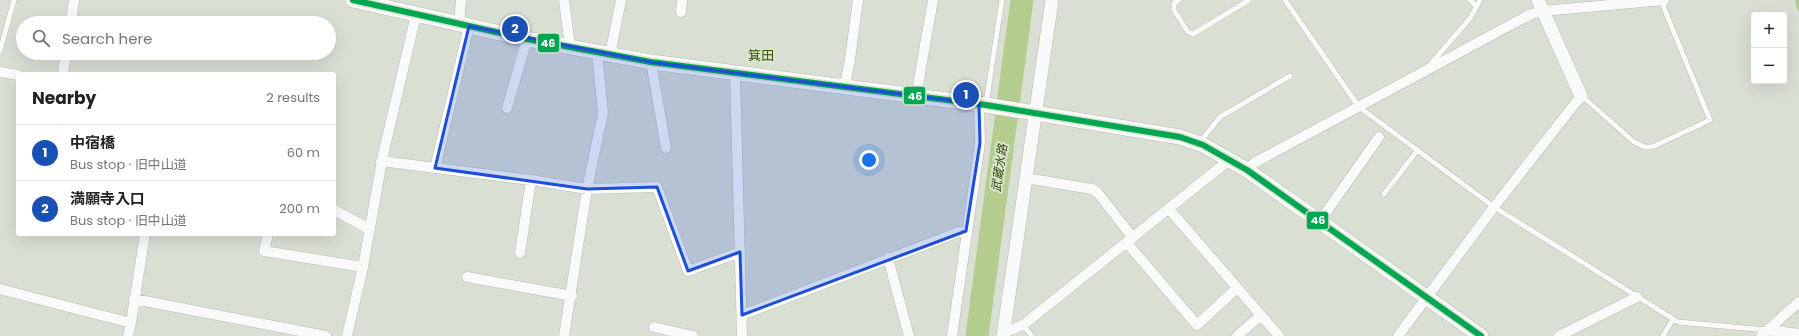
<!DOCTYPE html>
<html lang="en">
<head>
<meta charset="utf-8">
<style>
	:root { --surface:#fff; --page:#f2f2f2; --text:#222; --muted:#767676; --line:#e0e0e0; --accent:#d93025 }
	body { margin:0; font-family:Poppins,"Noto Sans JP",sans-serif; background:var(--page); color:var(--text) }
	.controls { position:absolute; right:12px; top:12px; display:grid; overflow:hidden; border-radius:4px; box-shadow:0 4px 16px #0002 }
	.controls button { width:36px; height:36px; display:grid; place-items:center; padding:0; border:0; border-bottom:1px solid var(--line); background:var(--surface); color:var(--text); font:20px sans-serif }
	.you { position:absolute; left:869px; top:160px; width:14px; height:14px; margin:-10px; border:3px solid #fff; border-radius:50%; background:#1a73e8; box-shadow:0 0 0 6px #1a73e833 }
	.badge { display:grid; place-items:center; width:26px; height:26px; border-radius:50%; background:var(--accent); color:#fff; font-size:13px; font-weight:700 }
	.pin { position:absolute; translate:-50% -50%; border:2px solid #fff; box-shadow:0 1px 4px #0006 }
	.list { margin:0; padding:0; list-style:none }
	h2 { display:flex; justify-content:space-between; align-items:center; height:52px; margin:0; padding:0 16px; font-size:17px }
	h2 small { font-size:13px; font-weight:400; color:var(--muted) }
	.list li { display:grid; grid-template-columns:26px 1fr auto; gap:12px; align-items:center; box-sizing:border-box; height:56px; padding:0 16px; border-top:1px solid var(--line) }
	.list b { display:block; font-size:15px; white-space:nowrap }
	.list p { margin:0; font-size:13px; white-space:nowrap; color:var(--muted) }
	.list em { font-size:13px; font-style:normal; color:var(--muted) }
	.icon { flex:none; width:22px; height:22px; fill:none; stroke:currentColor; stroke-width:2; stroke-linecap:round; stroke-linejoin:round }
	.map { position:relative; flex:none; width:1799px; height:336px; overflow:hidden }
	.search { position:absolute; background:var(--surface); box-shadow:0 4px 16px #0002; left:16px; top:16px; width:320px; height:44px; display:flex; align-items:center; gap:10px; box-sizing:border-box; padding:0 14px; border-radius:22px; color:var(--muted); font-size:15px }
	.panel { position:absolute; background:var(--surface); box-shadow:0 4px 16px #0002; left:16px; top:72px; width:320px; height:164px; border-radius:4px }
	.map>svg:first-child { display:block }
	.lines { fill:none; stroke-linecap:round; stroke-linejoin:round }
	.stream { stroke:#b4cd8f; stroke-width:4 }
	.river { stroke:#b4cd8f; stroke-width:23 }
	.service-casing { stroke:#b7bbb2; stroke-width:6 }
	.minor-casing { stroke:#b7bbb2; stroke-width:11 }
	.tertiary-casing { stroke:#b7bbb2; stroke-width:14 }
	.secondary-casing { stroke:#b7bbb2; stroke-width:16 }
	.service { stroke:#f9faf9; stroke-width:5 }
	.minor { stroke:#f9faf9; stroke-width:10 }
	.tertiary { stroke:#f9faf9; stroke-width:13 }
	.secondary { stroke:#f9faf9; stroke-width:15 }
	.bus-1-casing { stroke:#dae4cf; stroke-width:9 }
	.bus-1 { stroke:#00a651; stroke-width:6 }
	.marked { fill:#1d4ed8; fill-opacity:0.2; stroke:#1d4ed8; stroke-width:3; stroke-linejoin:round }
	.labels { text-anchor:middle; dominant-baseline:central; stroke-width:4; stroke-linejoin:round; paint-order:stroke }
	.water-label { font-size:12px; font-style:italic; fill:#34480b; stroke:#dae4cf }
	.quarter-label { font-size:13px; fill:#3a5205; stroke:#dae4cf }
	.line-badge { stroke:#dae4cf; stroke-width:1.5 }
	.badge-label { font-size:11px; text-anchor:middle; font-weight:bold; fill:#fff }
</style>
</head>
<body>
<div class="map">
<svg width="1799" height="336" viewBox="0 0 1799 336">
	<rect width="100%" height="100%" fill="#dadfd4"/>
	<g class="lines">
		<path class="stream" d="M1797 0 1799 9"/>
		<path class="river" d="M977 336 1022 0"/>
		<g class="service-casing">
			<path id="service" d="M1179 0 1174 3V10L1188 32 1193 34 1249 0
				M1285 0 1359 107 1494 207 1678 322 1767 330
				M1470 0 1476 6
				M0 51 14 0
				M1429 66 1471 17 1480 0
				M1582 96 1634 142 1645 147H1652L1710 120 1664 8 1663 0
				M986 104 1002 0
				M1200 142 1220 117 1290 76
				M1384 194 1417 151
				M1023 325 1032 336
				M1663 336 1673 319"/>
		</g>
		<g class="minor-casing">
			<path id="minor" d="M564 0 570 47
				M681 12 682 0
				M71 23 74 0
				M459 24 461 0
				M610 55 621 0
				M651 62 666 148
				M0 72 18 75
				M63 74 66 53
				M735 74 742 336
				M845 86 850 59 858 0
				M916 96 933 0
				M507 108 527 39
				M381 161 531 180 587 189 657 187 688 271 740 252
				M435 168 469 26
				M1247 170 1254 163 1531 14 1543 11 1664 0
				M1025 178 1092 189 1098 193 1133 238
				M1169 209 1279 336
				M334 210 369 229
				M1320 221 1379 137
				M268 234 264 251 363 267
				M1127 243 1197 325 1237 288
				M520 253 531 180
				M888 258 909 336
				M467 277 572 296
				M0 289 131 323
				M134 299 326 336
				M742 315 959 232 966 231
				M654 327 693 336
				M1767 330 1799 334
				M1003 333 1023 325 1223 165 1228 159
				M128 336 131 323 145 234
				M347 336 363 267 383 155 416 15
				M564 336 587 189 603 113 597 52
				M952 336 980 143 979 104
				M1237 336 1261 315
				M1398 336 1494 207 1581 96
				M1559 336 1637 297
				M1761 336 1799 302"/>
		</g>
		<g class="tertiary-casing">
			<path id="tertiary" d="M1538 0 1581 96
				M1003 336 1052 0"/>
		</g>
		<g class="secondary-casing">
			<path id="secondary" d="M353 0 527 39 651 62 986 105 1180 137 1203 145 1247 170 1481 336"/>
		</g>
		<use href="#service" class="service"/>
		<use href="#minor" class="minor"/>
		<use href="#tertiary" class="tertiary"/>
		<use href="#secondary" class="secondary"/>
		<g class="bus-1-casing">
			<path id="bus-1" d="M353 0 527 39 651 62 986 105 1180 137 1203 145 1247 170 1481 336"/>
		</g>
		<use href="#bus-1" class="bus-1"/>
	</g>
	<path class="marked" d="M469 26 651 62 979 104 980 143 966 231 742 315 740 252 688 271 657 187 587 189 435 168Z"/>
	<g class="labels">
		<g class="water-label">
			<text transform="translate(999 168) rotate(-82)">武蔵水路</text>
		</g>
		<g class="quarter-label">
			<text x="761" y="55">箕田</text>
		</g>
	</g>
	<g class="line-badge">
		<rect x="537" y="33" width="23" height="20" rx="4" fill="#00a651"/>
		<rect x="903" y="86" width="23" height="19" rx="4" fill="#00a651"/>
		<rect x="1306" y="211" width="23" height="19" rx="4" fill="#00a651"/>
	</g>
	<g class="badge-label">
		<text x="548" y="47">46</text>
		<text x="915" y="100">46</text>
		<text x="1318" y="224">46</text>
	</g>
</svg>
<div class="controls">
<button>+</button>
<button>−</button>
</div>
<div class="you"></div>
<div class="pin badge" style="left:966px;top:95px;background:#1a4fb4">1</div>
<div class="pin badge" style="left:515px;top:29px;background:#1a4fb4">2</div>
<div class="search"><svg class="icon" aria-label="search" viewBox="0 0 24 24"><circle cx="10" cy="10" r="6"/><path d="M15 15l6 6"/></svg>Search here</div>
<section class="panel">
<h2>Nearby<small>2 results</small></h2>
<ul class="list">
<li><span class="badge" style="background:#1a4fb4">1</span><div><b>中宿橋</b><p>Bus stop · 旧中山道</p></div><em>60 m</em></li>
<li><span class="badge" style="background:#1a4fb4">2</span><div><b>満願寺入口</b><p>Bus stop · 旧中山道</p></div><em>200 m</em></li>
</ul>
</section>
</div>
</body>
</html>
